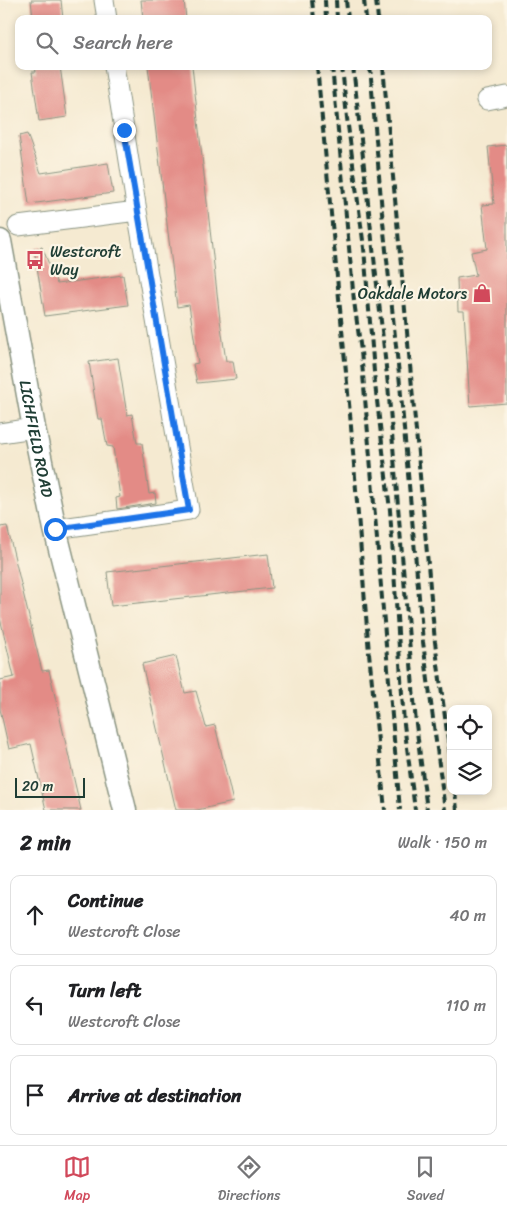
<!DOCTYPE html>
<html lang="en">
<head>
<meta charset="utf-8">
<style>
	:root { --surface:#fff; --page:#f2f2f2; --text:#202124; --muted:#757577; --line:#e0e0e0; --accent:#d1495b }
	body { margin:0; font-family:Sriracha,sans-serif; background:var(--page); color:var(--text) }
	.controls { position:absolute; right:15px; bottom:15px; display:grid; overflow:hidden; border-radius:10px; box-shadow:0 2px 8px #0003 }
	.controls button { width:45px; height:45px; display:grid; place-items:center; padding:0; border:0; border-bottom:1px solid var(--line); background:var(--surface); color:var(--text); font:25px sans-serif }
	.scale { position:absolute; left:15px; bottom:12px; width:70px; box-sizing:border-box; padding-left:5px; border:2px solid #1f3d34; border-top:0; font-size:14px; line-height:18px; white-space:nowrap; color:#1f3d34; -webkit-text-stroke:4px #fcf5e5; paint-order:stroke }
	.stop { position:absolute; width:15px; height:15px; margin:-11px; border:4px solid #1a73e8; border-radius:50%; background:#fff }
	.stop.end { background:#1a73e8; border-color:#fff; box-shadow:0 1px 5px #0008 }
	.list { margin:0; padding:0; list-style:none }
	h2 { display:flex; justify-content:space-between; align-items:center; height:65px; margin:0; padding:0 20px; font-size:21px }
	h2 small { font-size:16px; font-weight:400; color:var(--muted) }
	.list li { display:grid; grid-template-columns:32px 1fr auto; gap:15px; align-items:center; box-sizing:border-box; height:80px; margin:0 10px 10px; padding:0 10px; border:1px solid var(--line); border-radius:10px }
	.list b { display:block; font-size:19px; white-space:nowrap }
	.list p { margin:0; font-size:16px; white-space:nowrap; color:var(--muted) }
	.list em { font-size:16px; font-style:normal; color:var(--muted) }
	.icon { flex:none; width:28px; height:28px; fill:none; stroke:currentColor; stroke-width:2; stroke-linecap:round; stroke-linejoin:round }
	.map { position:relative; flex:none; width:507px; height:810px; overflow:hidden }
	.search { position:absolute; background:var(--surface); box-shadow:0 2px 8px #0003; left:15px; right:15px; top:15px; height:55px; display:flex; align-items:center; gap:12px; box-sizing:border-box; padding:0 18px; border-radius:10px; color:var(--muted); font-size:19px }
	.sheet { height:335px; background:var(--surface) }
	nav { display:flex; justify-content:space-around; align-items:center; box-sizing:border-box; height:70px; border-top:1px solid var(--line); background:var(--surface); font-size:14px; color:var(--muted) }
	nav a { display:grid; justify-items:center; gap:2px }
	nav .on { color:var(--accent) }
	.map>svg:first-child { display:block }
	.building { fill:#e38b86 }
	.lines { fill:none; stroke-linecap:round; stroke-linejoin:round }
	.minor-casing { stroke:#8a9482; stroke-width:21 }
	.tertiary-casing { stroke:#8a9482; stroke-width:25 }
	.minor { stroke:#fff; stroke-width:19 }
	.tertiary { stroke:#fff; stroke-width:22 }
	.rail { stroke:#1f3d34; stroke-width:4; stroke-dasharray:8 4; stroke-linecap:butt }
	.route { stroke:#1a73e8; stroke-width:6 }
	.labels { text-anchor:middle; dominant-baseline:central; stroke-width:4.5; stroke-linejoin:round; paint-order:stroke }
	.poi-label { font-size:16px; fill:#1f3d34; stroke:#fcf5e5; text-anchor:start }
	.street-label { font-size:16px; fill:#1f3d34; stroke:#fcf5e5 }
</style>
</head>
<body>
<div class="map">
<svg width="507" height="810" viewBox="0 0 507 810">
	<rect width="100%" height="100%" fill="#fcf5e5"/>
	<filter id="ink" filterUnits="userSpaceOnUse"><feTurbulence type="fractalNoise" baseFrequency=".02" numOctaves="2"/><feDisplacementMap in="SourceGraphic" scale="10" xChannelSelector="R" yChannelSelector="G"/><feConvolveMatrix kernelMatrix="1 2 1 2 8 2 1 2 1" color-interpolation-filters="sRGB"/></filter>
	<filter id="wash" filterUnits="userSpaceOnUse"><feTurbulence type="fractalNoise" baseFrequency=".0096" numOctaves="4" result="noise"/><feDisplacementMap in="SourceGraphic" scale="20" xChannelSelector="R" yChannelSelector="G"/><feGaussianBlur stdDeviation="1.12" result="paint"/><feColorMatrix in="noise" values="0 0 0 0 0 0 0 0 0 0 0 0 0 0 0 0 0 1.4 0 .05"/><feComposite in="paint" operator="in"/></filter>
	<g filter="url(#wash)">
		<rect width="100%" height="100%" fill="#f5ead1"/>
		<g id="blocks">
			<path class="building" d="M31 0H61L63 19H33Z
				M141 0H184L186 19H143Z
				M35 66H60L67 117 39 121 32 72H36Z
				M148 66H192L220 320 226 361H233L236 379 197 383 193 364 198 363 189 305 177 307Z
				M27 134 41 173 108 163 113 193 29 204 19 136Z
				M507 145V403L470 406 464 311H458L457 278 476 275 471 252 487 249 482 205 494 204 488 147Z
				M42 247 57 284 123 275 128 305 45 316 34 249Z
				M118 358 127 415 132 414 137 443H142L149 494 155 493 156 503 117 509 116 498 120 497 113 447 107 446 102 419H98L89 362Z
				M7 526 42 671 49 670 81 810H46L31 744 9 749 0 709V680L14 677 0 618V527Z
				M268 554 272 588 111 606 107 572Z
				M176 656 185 693 196 691 206 727 215 725 233 802 197 810H176L142 664Z"/>
		</g>
	</g>
	<g filter="url(#ink)">
		<use href="#blocks" fill-opacity="0" stroke="#8a9482" stroke-width="1"/>
		<g class="lines">
			<g class="minor-casing">
				<path id="minor" d="M104 0 107 19
					M487 100 507 96
					M18 226 137 211
					M0 433 34 428
					M55 529 189 510 137 211 114 66"/>
			</g>
			<g class="tertiary-casing">
				<g id="tertiary">
					<path id="s1" d="M0 241 34 428 55 529 125 810"/>
				</g>
			</g>
			<use href="#minor" class="minor"/>
			<use href="#tertiary" class="tertiary"/>
			<path class="rail" d="M312 0 314 19
				M325 0 326 19
				M336 0 337 19
				M346 0 348 19
				M364 0 366 19
				M376 0 378 19
				M317 66 350 414 369 653 385 810
				M332 66 354 301 361 351 400 810
				M342 66 347 118 364 248 375 384 390 510 404 724 415 810
				M353 66 388 385 416 724 427 810
				M370 66 382 212 400 384 423 642 445 810
				M383 66 435 642 451 762
				M455 791 457 810"/>
		</g>
	</g>
	<g class="lines" filter="url(#ink)">
		<path class="route" d="M55 529 189 510 124 130"/>
	</g>
	<defs>
		<g id="bus-bare" transform="scale(1.5)"><path d="M-5-6H5V4H4V6H2V4H-2V6H-4V4H-5ZM-3.5-4V0h7V-4ZM-3.5 1.2v1.5H-2V1.2ZM2 1.2v1.5H3.5V1.2Z" fill="#d1495b" stroke="#fcf5e5" stroke-width="2.5" paint-order="stroke"/></g>
		<g id="shop-bare" transform="scale(1.5)"><path d="M-5-2.5h2.3a2.7 3.5 0 0 1 5.4 0H5L5.5 6h-11ZM-1.5-2.5h3a1.5 2.3 0 0 0-3 0Z" fill="#d1495b" stroke="#fcf5e5" stroke-width="2.5" paint-order="stroke"/></g>
	</defs>
	<g fill-rule="evenodd">
		<use href="#bus-bare" x="35" y="260"/>
		<use href="#shop-bare" x="482" y="293"/>
	</g>
	<g class="labels">
		<g class="poi-label">
			<text x="50" y="251">Westcroft<tspan x="50" dy="18">Way</tspan></text>
			<text x="467" y="293" text-anchor="end">Oakdale Motors</text>
		</g>
		<g class="street-label">
			<text stroke="none"><textPath href="#s1" startOffset="201">LICHFIELD ROAD</textPath></text>
		</g>
	</g>
</svg>
<div class="controls">
<button><svg class="icon" aria-label="locate" viewBox="0 0 24 24"><circle cx="12" cy="12" r="6"/><path d="M12 2v4M12 18v4M2 12h4M18 12h4"/></svg></button>
<button><svg class="icon" aria-label="layers" viewBox="0 0 24 24"><path d="M12 4l9 5-9 5-9-5zM3 14l9 5 9-5"/></svg></button>
</div>
<div class="scale">20 m</div>
<div class="stop" style="left:55px;top:529px"></div>
<div class="stop end" style="left:124px;top:130px"></div>
<div class="search"><svg class="icon" aria-label="search" viewBox="0 0 24 24"><circle cx="10" cy="10" r="6"/><path d="M15 15l6 6"/></svg>Search here</div>
</div>
<section class="sheet">
<h2>2 min<small>Walk · 150 m</small></h2>
<ul class="list">
<li><svg class="icon" aria-label="ahead" viewBox="0 0 24 24"><path d="M12 20V5M6 11l6-6 6 6"/></svg><div><b>Continue</b><p>Westcroft Close</p></div><em>40 m</em></li>
<li><svg class="icon" aria-label="left" viewBox="0 0 24 24"><path d="M17 20v-9H6M10 6l-5 5 5 5"/></svg><div><b>Turn left</b><p>Westcroft Close</p></div><em>110 m</em></li>
<li><svg class="icon" aria-label="arrive" viewBox="0 0 24 24"><path d="M6 21V4h12l-3 4 3 4H6"/></svg><div><b>Arrive at destination</b></div></li>
</ul>
</section>
<nav>
<a class="on"><svg class="icon" aria-label="map" viewBox="0 0 24 24"><path d="M3 6l6-2 6 2 6-2v14l-6 2-6-2-6 2zM9 4v14M15 6v14"/></svg>Map</a>
<a><svg class="icon" aria-label="directions" viewBox="0 0 24 24"><path d="M12 3l9 9-9 9-9-9zM9 14v-3h6M13 9l2 2-2 2"/></svg>Directions</a>
<a><svg class="icon" aria-label="saved" viewBox="0 0 24 24"><path d="M7 4h10v16l-5-4-5 4z"/></svg>Saved</a>
</nav>
</body>
</html>
